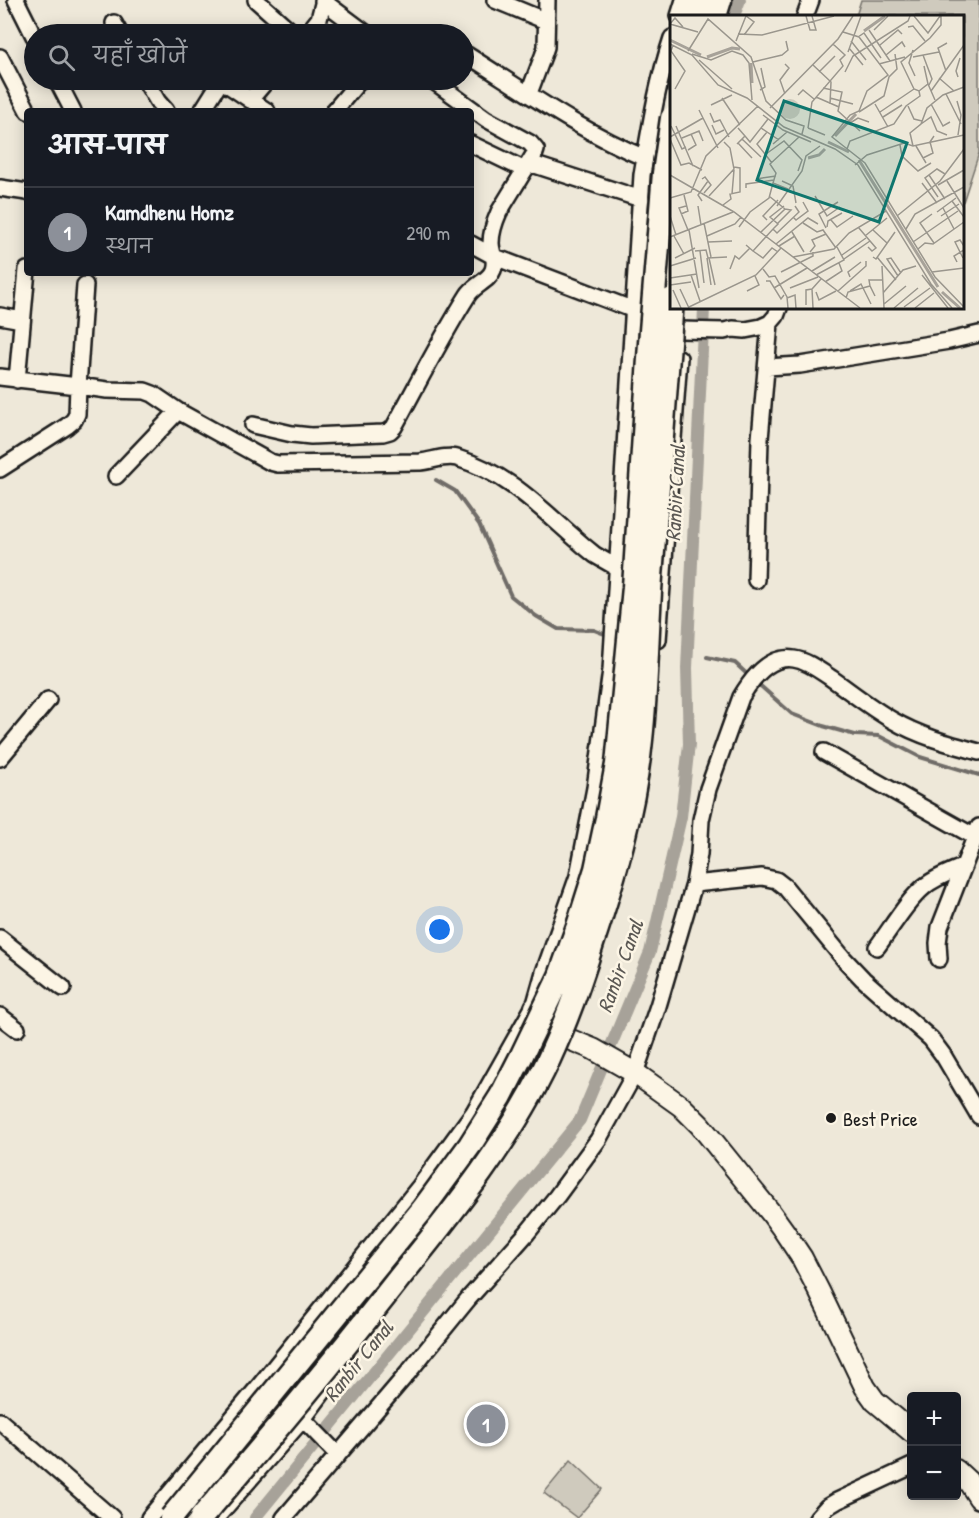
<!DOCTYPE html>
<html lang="hi">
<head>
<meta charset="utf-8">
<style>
	:root { --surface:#171b24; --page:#20242c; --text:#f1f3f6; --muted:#9ea1a6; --line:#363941; --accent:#8c9099 }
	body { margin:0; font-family:"Patrick Hand","Playpen Sans Deva",sans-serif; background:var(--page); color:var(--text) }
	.controls { position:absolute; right:18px; bottom:18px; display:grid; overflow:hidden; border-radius:6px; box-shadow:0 3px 15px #0003 }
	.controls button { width:54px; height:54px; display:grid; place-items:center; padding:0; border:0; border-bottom:2px solid var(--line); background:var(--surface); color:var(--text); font:30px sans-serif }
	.you { position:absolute; left:440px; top:930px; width:21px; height:21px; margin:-15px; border:4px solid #fff; border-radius:50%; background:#1a73e8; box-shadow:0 0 0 9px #1a73e833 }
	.badge { display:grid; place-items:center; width:39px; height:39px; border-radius:50%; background:var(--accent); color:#fff; font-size:20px; font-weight:700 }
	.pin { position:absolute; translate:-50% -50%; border:3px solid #fff; box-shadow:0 2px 6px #0006 }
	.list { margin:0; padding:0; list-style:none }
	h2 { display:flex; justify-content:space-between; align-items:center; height:78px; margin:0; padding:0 24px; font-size:26px }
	h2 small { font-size:20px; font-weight:400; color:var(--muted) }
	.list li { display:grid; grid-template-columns:39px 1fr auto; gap:18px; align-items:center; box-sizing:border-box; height:90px; padding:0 24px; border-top:2px solid var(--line) }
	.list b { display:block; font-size:22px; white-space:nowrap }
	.list p { margin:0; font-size:20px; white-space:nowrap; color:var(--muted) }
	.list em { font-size:20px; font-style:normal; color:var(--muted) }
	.icon { flex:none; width:33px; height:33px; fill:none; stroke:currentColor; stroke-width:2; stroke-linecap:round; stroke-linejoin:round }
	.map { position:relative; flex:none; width:979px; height:1518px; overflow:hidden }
	.search { position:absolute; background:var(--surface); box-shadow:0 3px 15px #0003; left:24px; top:24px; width:450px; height:66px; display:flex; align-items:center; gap:15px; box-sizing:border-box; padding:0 21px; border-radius:33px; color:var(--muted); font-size:22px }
	.panel { position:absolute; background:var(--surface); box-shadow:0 3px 15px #0003; left:24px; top:108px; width:450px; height:168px; border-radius:6px }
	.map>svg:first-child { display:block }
	.green { fill:#cfcabd; stroke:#76736c; stroke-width:1.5 }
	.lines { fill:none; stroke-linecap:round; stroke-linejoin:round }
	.stream { stroke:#6f6c67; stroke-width:4 }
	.canal { stroke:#a7a299; stroke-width:12 }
	.minor-casing { stroke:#1c1c1c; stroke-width:20 }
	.major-casing { stroke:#1c1c1c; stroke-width:24 }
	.highway-casing { stroke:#1c1c1c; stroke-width:27 }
	.minor { stroke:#fcf5e5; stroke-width:15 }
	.major { stroke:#fcf5e5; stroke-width:20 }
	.highway { stroke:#fcf5e5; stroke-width:22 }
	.highway-bridge-casing { stroke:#1c1c1c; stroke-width:27; stroke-linecap:butt }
	.highway-bridge { stroke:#fcf5e5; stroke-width:22 }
	.poi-dot { fill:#1c1c1c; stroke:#fcf5e5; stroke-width:2 }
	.labels { text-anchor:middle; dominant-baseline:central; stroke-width:5; stroke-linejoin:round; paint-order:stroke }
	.poi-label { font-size:20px; fill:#1c1c1c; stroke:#fcf5e5; text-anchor:start }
	.water-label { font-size:21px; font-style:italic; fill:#5b5854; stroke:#fcf5e5 }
	.inset-river { fill:none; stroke:#a7a299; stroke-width:3 }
	.inset-road { fill:none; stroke:#9a968d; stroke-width:1.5 }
	.view { fill:#0f766e; fill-opacity:0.15; stroke:#0f766e; stroke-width:3 }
	.inset-edge { fill:none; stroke:#1c1c1c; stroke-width:3 }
</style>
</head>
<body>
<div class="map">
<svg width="979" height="1518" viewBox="0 0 979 1518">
	<rect width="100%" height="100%" fill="#eee8d9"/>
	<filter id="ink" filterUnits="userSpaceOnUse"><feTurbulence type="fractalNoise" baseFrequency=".0167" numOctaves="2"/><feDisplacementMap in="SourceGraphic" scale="12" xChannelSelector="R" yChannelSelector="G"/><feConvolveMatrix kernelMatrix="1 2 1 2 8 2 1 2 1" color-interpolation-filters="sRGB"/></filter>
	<g filter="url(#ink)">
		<path class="green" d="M861 0H979V153L963 202 962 16H856Z
			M571 1460 602 1489 577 1518 544 1493Z"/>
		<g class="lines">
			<path class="stream" d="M436 480 455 491 479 524 511 596 536 616 558 629 594 630 607 635
				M707 657 735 663 749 676
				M755 681 792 714 823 726 855 735 879 736 920 757 979 775"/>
			<path class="canal" d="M734 16 740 0
				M255 1518 580 1120 650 952 681 817 689 744 687 668 704 308"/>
			<g class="minor-casing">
				<path id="minor" d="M16 0 34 36
					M256 0 294 34
					M495 0 546 21
					M323 1 367 34
					M679 16 684 0
					M805 16 811 0
					M114 23 120 34
					M307 34 319 19 324 0
					M464 53C523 90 580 131 645 158
					M0 57 28 111
					M57 80 73 111
					M145 80 158 102 166 111
					M529 93 543 56 546 47 547 0
					M250 100 267 80
					M202 111 217 87 219 84 225 83 267 111
					M334 111 360 80
					M471 144 525 170
					M529 163 641 199
					M0 188 27 192
					M471 244 495 257 634 310
					M0 316 22 320
					M680 330 724 331 733 329 745 330 761 327 770 323 776 316 779 308
					M767 367 800 365 949 341 979 334
					M0 377 78 386 107 390 145 391 153 394 178 411 270 462 278 464C325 463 373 463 420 462 432 461 445 455 457 458 510 474 543 511 584 546L595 555 616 567
					M17 380 27 270
					M253 425 292 434 311 436 383 433 390 431 394 427C418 383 441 338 468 295 474 285 489 281 493 270 497 259 491 253 491 243 491 233 495 221 499 212L535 153 536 150 530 143 486 119 432 80
					M0 469 67 426 74 420 77 414 78 386 85 285
					M116 476 178 411
					M756 580 760 439 770 323
					M658 640 679 358
					M824 752 975 837
					M0 758 48 700
					M694 884 762 877 776 880 785 887 844 959 863 979 931 1039 943 1055 979 1116
					M0 938 63 988
					M877 947C892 927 906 902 925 886 936 877 951 872 964 866
					M939 959 938 943 940 927 979 827
					M0 1016 17 1029
					M303 1419 338 1455
					M0 1421 112 1518
					M149 1518 260 1385 420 1186 474 1112 535 1004 544 972 578 876 595 788 611 670 642 175C650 129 657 83 672 38
					M216 1518 303 1419 344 1364
					M284 1518 407 1374 469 1298 527 1233 557 1196 598 1140 635 1073 658 1006 694 884 699 854 701 820 708 789 741 697C752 678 769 655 794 659 808 661 820 671 831 678 851 692 871 708 892 720 919 736 949 744 979 752
					M817 1518 827 1507 837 1501 912 1466"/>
			</g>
			<g class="major-casing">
				<path id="major" d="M535 1007 538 1022 544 1029 593 1049 635 1073 681 1106 700 1125 771 1213 784 1231 802 1258 819 1291 865 1387 875 1401 912 1432
					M956 1470 968 1481 979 1498"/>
			</g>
			<g class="highway-casing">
				<path id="highway" d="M694 16 699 0
					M715 16 720 0"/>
			</g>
			<use href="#minor" class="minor"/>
			<use href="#major" class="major"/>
			<use href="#highway" class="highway"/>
			<g class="highway-bridge-casing">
				<path id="highway-bridge" d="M171 1518 423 1209 470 1145 501 1096 521 1057 560 976 578 926 596 869 607 818 617 764 634 587 650 343 664 173 672 118
					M201 1518C269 1439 336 1359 400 1277 455 1209 512 1138 549 1059 566 1022 580 983 592 944 614 878 634 810 641 740 647 686 647 631 651 577 658 485 666 392 672 299"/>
			</g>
			<use href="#highway-bridge" class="highway-bridge"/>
		</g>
	</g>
	<circle class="poi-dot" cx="831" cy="1118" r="6"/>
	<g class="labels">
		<g class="poi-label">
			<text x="843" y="1118">Best Price</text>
		</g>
		<g class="water-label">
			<text transform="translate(675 493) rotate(-87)">Ranbir Canal</text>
			<text transform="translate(620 966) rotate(-70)">Ranbir Canal</text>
			<text transform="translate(358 1361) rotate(-51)">Ranbir Canal</text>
		</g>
	</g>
	<g transform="translate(670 15)">
		<rect width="294" height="294" fill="#eee8d9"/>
		<path d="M110 94a10 10 0 1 1 20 0a10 10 0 1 1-20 0Z" fill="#cfcabd"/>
		<path class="inset-river" d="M194 16 215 1M0 25 31 40M37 42 62 33 70 34M81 48 82 68M165 121 186 99M158 127 179 137M138 143 149 140 155 134M189 145 268 272M272 277 290 293"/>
		<path class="inset-road" d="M136 1 140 15H146L142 1M244 1 258 18 270 1M13 12 5 3 0 9 28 17M238 12 243 11 255 26M199 15 220 46M204 15 218 1M173 17 189 22 218 60 197 76 189 96 180 100 162 122 195 148 265 262 294 292M68 19 92 20 164 1M188 22 194 18 211 43M66 26 76 1 84 7 74 20M181 26 196 45M0 29 22 40 48 70 77 83 114 112 165 134 188 150 261 269 282 293M3 30 1 36 15 56 5 74M210 30 228 15 232 19M179 33 193 50M243 35 239 48 245 61M18 36 38 4 81 42 96 86 116 105 134 111 132 119M178 37 191 1M22 39 41 45 62 36 73 40 79 48 82 85M216 40 232 27 235 32M253 40 262 64 259 70M243 42 269 37M29 45 62 74M83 47 112 40 118 35 116 26M209 49 235 42M143 50 161 67 160 89M254 51 258 69M276 56 268 33 277 28M149 57 165 41M175 57 183 41 238 6 240 1M288 62 286 56 290 43M269 63 284 76M153 73 172 77 168 96 190 116M90 75 95 72 91 53M261 76 294 30M115 79 110 65 119 53 115 49M276 79 291 109M128 80 133 75 144 84M146 82 169 92M52 83 70 110M160 83 183 89M265 85 258 69 249 76 244 74 231 47 260 23 271 10V1M287 86 291 100 288 120M205 89 218 112M261 89 273 111 280 107M41 90 62 80M238 91 244 104 252 106M100 93 168 24 183 1M29 95 48 133M189 97 214 81 219 62 227 54 225 39M210 97 244 74M40 98 44 107 50 105 59 122M93 100 113 115 141 127M213 102 232 90M180 108 188 103 199 107M251 109 261 102 267 116 277 120M42 110 46 119 54 115M1 111 12 134 16 132M6 111 23 151M91 113 109 125M138 113 142 87 173 51 170 45 175 40 163 29M138 113 155 120M97 117 87 129 102 148M75 121 80 127 98 104M0 122 33 103M12 123 29 116 33 126M0 124 11 150 19 148 32 155M72 124 91 142M68 128 82 143M67 129 75 121 68 113M103 129 117 117M230 130 232 141 248 156 261 148M243 131 240 118 251 109 257 93 273 80 294 72M246 131 256 148M177 134 180 126 224 109 236 91 250 81 249 76M18 135 26 130 21 119M96 139 114 126 132 145 128 156M253 143 263 138 260 127 264 121M185 150 197 140 234 128 243 131 294 120M0 160 64 197 190 293M259 160 275 184M32 164 35 162 41 170 34 178M86 164 106 161M112 166 123 171 126 188M277 166 294 193M103 168 106 158 100 149 129 122M252 168 267 188M268 170 294 155M76 173V169L104 165M62 179 64 155M39 181 64 154 60 133 54 127M145 181 157 201 170 192M268 182 255 163 267 154 275 159M0 183 21 177 36 141 88 91M32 186 28 180 38 166M282 186 294 202M53 190 61 184 60 179 70 177V153L64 152M16 191 9 193 18 215M28 191 31 210M107 191 132 156 136 141 150 131M273 193 284 214M267 197 286 183M11 199 18 196 14 180M262 199 250 208 264 228M0 201 6 220M227 201 270 166 294 134M271 201 289 189M123 202 126 205 138 196 133 187M97 205 93 201 108 185M161 205 167 212 183 201M34 208 41 242M133 208 147 217 153 215 166 233M107 209 121 195 115 194M69 212 80 197 99 183 103 168 118 174M157 212 158 206 172 198M188 212 206 233 202 236 198 232M156 213 149 199 168 187M103 214 108 209 100 202 114 191M236 214 245 199 294 172M19 215 29 273M203 215 217 228M91 217 115 194 99 181M122 217 134 237M4 221 14 239M37 221 65 209 71 202M195 221 217 203M0 222 63 197M38 227 62 226M243 227 288 196M106 229 138 203 148 209M76 230 83 236 103 214 107 218 129 197 125 191M109 231 125 221M248 234 255 228 263 229 294 207M25 236 36 235 38 243 57 242M30 236 34 268M83 236 93 243 102 233 108 237M140 237 145 231 142 225 156 219M172 240 196 223M123 242 164 234 179 218 216 196M203 242 206 244 225 217M207 242 226 265M5 243 25 233M37 243 41 270M39 243 45 270M293 243 285 227 290 225 294 231M174 244 200 226M287 247 284 241 294 235M0 251 26 243M212 251 214 293M60 254 65 241 69 244 80 233M93 254 99 262 105 261 117 282 118 293M142 256 165 242M111 257 143 241V237M262 257 294 253M21 260 30 286M146 260 174 245 167 232M252 260 278 293M228 261 217 244 221 243 231 258M180 262 178 257 191 247M0 263 27 259M96 266H100L111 284 114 280M155 267 172 256 169 248M0 270 21 267M200 271 199 265H212M104 273 137 253M120 273 148 262M10 274 19 293M142 274 143 293M3 275 11 293M77 276 89 270 85 261M168 276 196 251V246M180 276 191 269 201 289M146 277 149 285 166 276M213 278 233 255 246 251M117 283 125 280 126 293M176 283 178 277 200 271 205 281M214 289 236 271M136 290V275L142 274 151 264M19 292 86 260 111 233M234 292 260 273M224 293 248 273M245 293 264 278"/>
		<path class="view" d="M114 86 237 128 209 207 87 165Z"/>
		<rect width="294" height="294" class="inset-edge"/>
	</g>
</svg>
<div class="controls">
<button>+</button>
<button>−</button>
</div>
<div class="you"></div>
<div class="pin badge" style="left:486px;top:1424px">1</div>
<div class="search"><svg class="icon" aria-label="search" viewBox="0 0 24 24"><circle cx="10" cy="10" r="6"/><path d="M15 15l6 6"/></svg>यहाँ खोजें</div>
<section class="panel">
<h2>आस-पास<small></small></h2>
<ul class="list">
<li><span class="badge">1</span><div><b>Kamdhenu Homz</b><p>स्थान</p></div><em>290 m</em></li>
</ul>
</section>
</div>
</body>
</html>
